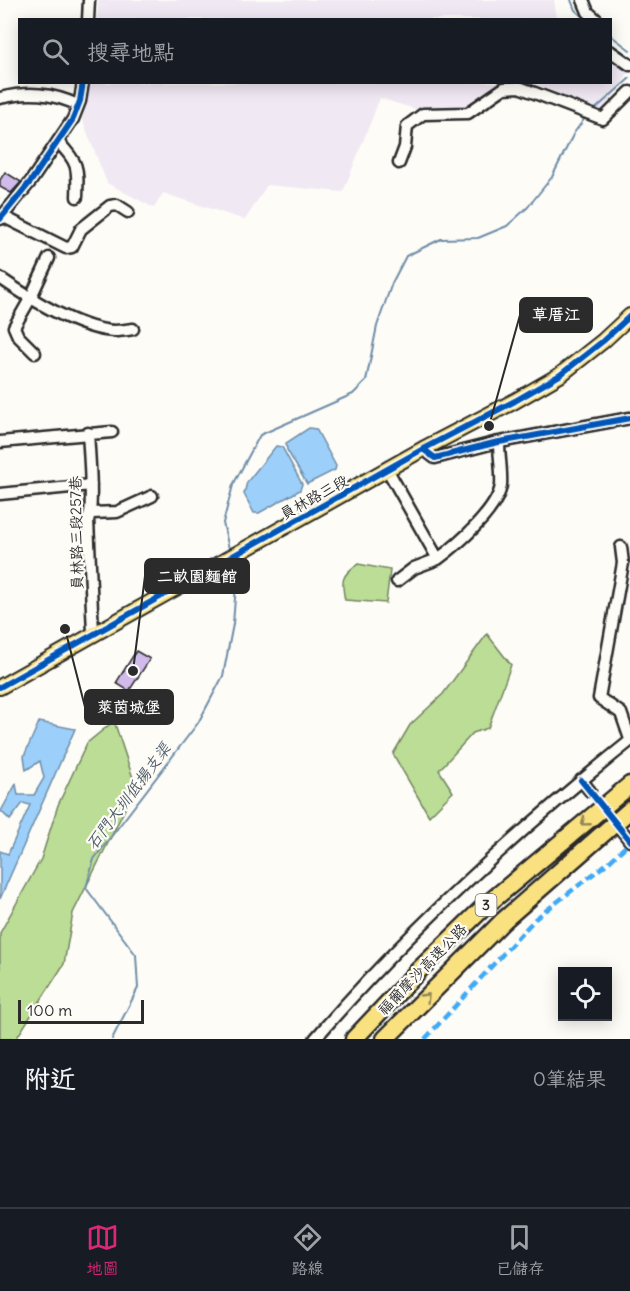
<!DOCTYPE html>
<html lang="zh-TW">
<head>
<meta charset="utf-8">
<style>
	:root { --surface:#171b24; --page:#242831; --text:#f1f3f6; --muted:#9ea1a6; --line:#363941; --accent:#db2777 }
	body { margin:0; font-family:Delius,"LXGW WenKai TC",sans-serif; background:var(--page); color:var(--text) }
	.controls { position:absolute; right:18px; bottom:18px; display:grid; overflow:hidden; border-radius:0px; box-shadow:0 3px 15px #0003 }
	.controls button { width:54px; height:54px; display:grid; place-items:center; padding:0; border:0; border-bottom:2px solid var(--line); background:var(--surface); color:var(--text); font:30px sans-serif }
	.scale { position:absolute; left:18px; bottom:15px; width:126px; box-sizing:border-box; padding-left:6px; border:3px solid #2b2b2b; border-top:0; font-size:16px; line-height:21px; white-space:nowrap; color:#2b2b2b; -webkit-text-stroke:4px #fdfcf7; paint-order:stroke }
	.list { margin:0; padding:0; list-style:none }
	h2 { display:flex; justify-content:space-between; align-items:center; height:78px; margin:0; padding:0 24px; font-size:26px }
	h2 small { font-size:20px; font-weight:400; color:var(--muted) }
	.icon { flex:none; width:33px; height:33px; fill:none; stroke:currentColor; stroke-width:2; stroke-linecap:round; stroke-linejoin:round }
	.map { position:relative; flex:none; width:630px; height:1039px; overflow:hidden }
	.search { position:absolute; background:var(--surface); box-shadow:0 3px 15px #0003; left:18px; right:18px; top:18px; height:66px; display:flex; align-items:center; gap:15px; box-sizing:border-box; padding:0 21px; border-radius:0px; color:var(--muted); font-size:22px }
	.sheet { height:168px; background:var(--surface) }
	nav { display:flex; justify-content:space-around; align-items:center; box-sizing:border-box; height:84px; border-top:2px solid var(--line); background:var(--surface); font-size:16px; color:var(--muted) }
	nav a { display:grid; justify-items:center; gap:3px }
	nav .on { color:var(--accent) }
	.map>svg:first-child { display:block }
	.built { fill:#f0e8f3 }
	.green { fill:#bbdd96; stroke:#738460; stroke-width:1.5 }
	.water { fill:#9ccff9; stroke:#6f8da7; stroke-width:1.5 }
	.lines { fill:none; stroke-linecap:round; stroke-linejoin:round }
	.stream { stroke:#6f8da7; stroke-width:2 }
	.building { fill:#d0bbeb; stroke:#2b2b2b; stroke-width:1.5 }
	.minor-tunnel { stroke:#d3d2ce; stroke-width:10; stroke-dasharray:10 5; stroke-linecap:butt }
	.minor-casing { stroke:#2b2b2b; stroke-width:15 }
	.major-casing { stroke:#2b2b2b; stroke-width:18 }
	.highway-casing { stroke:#2b2b2b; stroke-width:21 }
	.minor { stroke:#fdfcf7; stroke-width:10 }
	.major { stroke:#fae180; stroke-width:14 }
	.highway { stroke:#fae180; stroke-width:16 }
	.quiet { stroke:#3fa9f5; stroke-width:4.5; stroke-dasharray:9 4.5; stroke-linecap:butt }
	.cycleway-casing { stroke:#fdfcf7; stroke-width:10 }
	.cycleway { stroke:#0057b8; stroke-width:6 }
	.oneway { stroke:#928656 }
	.labels { text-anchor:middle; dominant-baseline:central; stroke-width:4.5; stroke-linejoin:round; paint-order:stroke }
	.shield { fill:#fdfcf7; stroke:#6a6a68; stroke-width:1.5 }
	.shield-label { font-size:14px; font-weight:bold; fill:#2b2b2b }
	.street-label { font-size:15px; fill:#2b2b2b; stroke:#fdfcf7 }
	.water-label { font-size:16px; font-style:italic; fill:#4d5c69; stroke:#fdfcf7 }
	.leader { fill:none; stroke:#2b2b2b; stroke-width:2 }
	.callout-dot { fill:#2b2b2b; stroke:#fdfcf7; stroke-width:2 }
	.callout { fill:#2b2b2b; stroke:#2b2b2b; stroke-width:2 }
	.callout-label { font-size:16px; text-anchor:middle; font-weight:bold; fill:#fff }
</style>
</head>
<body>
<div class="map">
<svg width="630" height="1039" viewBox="0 0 630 1039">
	<rect width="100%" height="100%" fill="#fdfcf7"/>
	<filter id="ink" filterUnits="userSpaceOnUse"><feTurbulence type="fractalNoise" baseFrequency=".0167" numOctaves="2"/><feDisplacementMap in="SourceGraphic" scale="12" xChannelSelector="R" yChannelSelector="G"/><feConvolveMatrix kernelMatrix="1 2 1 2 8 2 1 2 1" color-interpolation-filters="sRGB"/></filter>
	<g filter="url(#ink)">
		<path class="built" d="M99 0H554L557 19H97Z
			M611 60 628 73 600 117 553 91 535 83H523L468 113 421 111 380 98 343 192 267 185 245 220 163 193 154 208 107 183 82 119 91 83 610 82Z"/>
		<path class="green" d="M358 564 390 570 386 603 345 600C341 581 341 575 358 564Z
			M487 634 511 665 488 728 473 733 439 770 453 792 429 816 393 754 410 725 443 694Z
			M114 721 136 787 73 913 64 964 16 1039H0V933L41 859 58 805 87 743Z"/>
		<path class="water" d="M309 428 316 429 336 466 335 470 307 484 287 450 286 443Z
			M276 446 282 447 302 484 300 490 259 513H254L244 494 247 482Z
			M39 722 75 729 0 899V851L8 854 30 805 23 803 10 820 1 811 16 784 18 795H34L44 778 40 761 26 770 24 756Z"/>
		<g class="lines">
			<path class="stream" d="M571 0 575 10 586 20
				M610 35 630 50
				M592 112 630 78
				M230 553 223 523 233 485 260 435 353 394 366 381 377 326 392 283 406 256 441 239 478 238 507 226 528 207 552 177 574 133 585 118
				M112 1039 138 988 136 955 86 888 94 859 198 723 223 676 233 624 236 585 231 561"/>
		</g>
		<path class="building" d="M5 172 21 182 11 193 0 187V180Z
			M136 651 150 659 129 691 116 683Z"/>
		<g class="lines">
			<path class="minor-tunnel" d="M590 791 618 826"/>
			<g class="minor-casing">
				<path id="minor" d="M583 0 588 12 597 20
					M88 20 89 0
					M610 51 630 65
					M0 98C28 91 52 93 78 105
					M58 142C79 163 78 168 77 197
					M399 163 405 147 407 126 423 114 468 113 504 88 519 87 603 119 630 92
					M2 216 66 248 72 247 81 229 110 206 117 205 128 212
					M0 219 31 181 73 119 80 101 83 82
					M0 278C29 298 79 329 114 331 120 331 127 330 133 329
					M35 353 18 336 14 327 30 299 49 258
					M88 433C89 450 94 509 88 520L93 633
					M0 442 112 432
					M423 449 435 458 494 443 630 418
					M387 469 438 559C457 545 498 510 501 485 502 472 499 456 499 443
					M0 494 91 485
					M92 513 117 512 152 496
					M621 547 623 563 599 698 621 713 630 739
					M397 581 414 568 438 559
					M581 780 590 791
					M623 832 630 841
					M315 1039C407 932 520 829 630 741"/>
			</g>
			<g class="major-casing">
				<path id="major" d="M0 687 423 449 515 401 560 375 603 341 630 316"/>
			</g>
			<g class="highway-casing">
				<path id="highway" d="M354 1039 419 970 484 907 630 785
					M385 1039 504 920 630 810"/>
			</g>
			<use href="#minor" class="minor"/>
			<use href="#major" class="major"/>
			<use href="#highway" class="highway"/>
			<path class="quiet" d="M425 1039 535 919 609 862 630 842"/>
			<g class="cycleway-casing">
				<path id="cycleway" d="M0 219 31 181 73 119 80 101 83 82
					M423 449 435 458 494 443 630 418
					M0 687 423 449 515 401 560 375 603 341 630 316
					M581 780 630 841"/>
			</g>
			<use href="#cycleway" class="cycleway"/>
		</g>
		<defs><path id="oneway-chevron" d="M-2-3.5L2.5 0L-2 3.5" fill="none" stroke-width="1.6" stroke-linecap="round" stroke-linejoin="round" transform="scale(1.5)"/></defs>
		<g class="oneway">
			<use href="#oneway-chevron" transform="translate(585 822) rotate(141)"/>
			<use href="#oneway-chevron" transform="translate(426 997) rotate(-46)"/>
		</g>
	</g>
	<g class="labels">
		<rect class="shield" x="475.5" y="894" width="21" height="22" rx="4.5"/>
		<g class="shield-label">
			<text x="486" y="905">3</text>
		</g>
		<g class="street-label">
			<text transform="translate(314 497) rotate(-29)">員林路三段</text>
			<text transform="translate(76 533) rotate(-91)">員林路三段257巷</text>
			<text transform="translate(422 969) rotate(-46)">福爾摩沙高速公路</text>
		</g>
		<g class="water-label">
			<text transform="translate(128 796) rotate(-53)">石門大圳低揚支渠</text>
		</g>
	</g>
	<path class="leader" d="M489 426L520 315M133 671L145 576M65 629L85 707"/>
	<g class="callout-dot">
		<circle cx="489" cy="426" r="6"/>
		<circle cx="133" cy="671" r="6"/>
		<circle cx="65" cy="629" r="6"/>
	</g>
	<g class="callout">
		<rect x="520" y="298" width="72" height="34" rx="6"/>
		<rect x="145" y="559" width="104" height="34" rx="6"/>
		<rect x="85" y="690" width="88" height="34" rx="6"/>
	</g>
	<g class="callout-label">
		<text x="556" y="320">草厝江</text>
		<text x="197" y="582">二畝園麵館</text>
		<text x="129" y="713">萊茵城堡</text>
	</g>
</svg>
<div class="controls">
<button><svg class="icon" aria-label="locate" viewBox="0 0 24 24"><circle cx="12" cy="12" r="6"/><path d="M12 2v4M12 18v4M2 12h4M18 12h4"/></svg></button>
</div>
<div class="scale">100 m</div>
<div class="search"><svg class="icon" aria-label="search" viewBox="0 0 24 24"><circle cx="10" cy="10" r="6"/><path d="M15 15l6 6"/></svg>搜尋地點</div>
</div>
<section class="sheet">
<h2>附近<small>0筆結果</small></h2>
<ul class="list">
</ul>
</section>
<nav>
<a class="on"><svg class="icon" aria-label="map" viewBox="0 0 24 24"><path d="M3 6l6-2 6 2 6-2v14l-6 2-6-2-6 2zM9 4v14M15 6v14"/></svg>地圖</a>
<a><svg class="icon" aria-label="directions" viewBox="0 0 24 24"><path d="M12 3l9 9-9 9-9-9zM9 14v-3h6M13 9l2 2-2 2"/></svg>路線</a>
<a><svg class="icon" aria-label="saved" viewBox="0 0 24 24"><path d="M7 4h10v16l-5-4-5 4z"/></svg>已儲存</a>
</nav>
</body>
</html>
